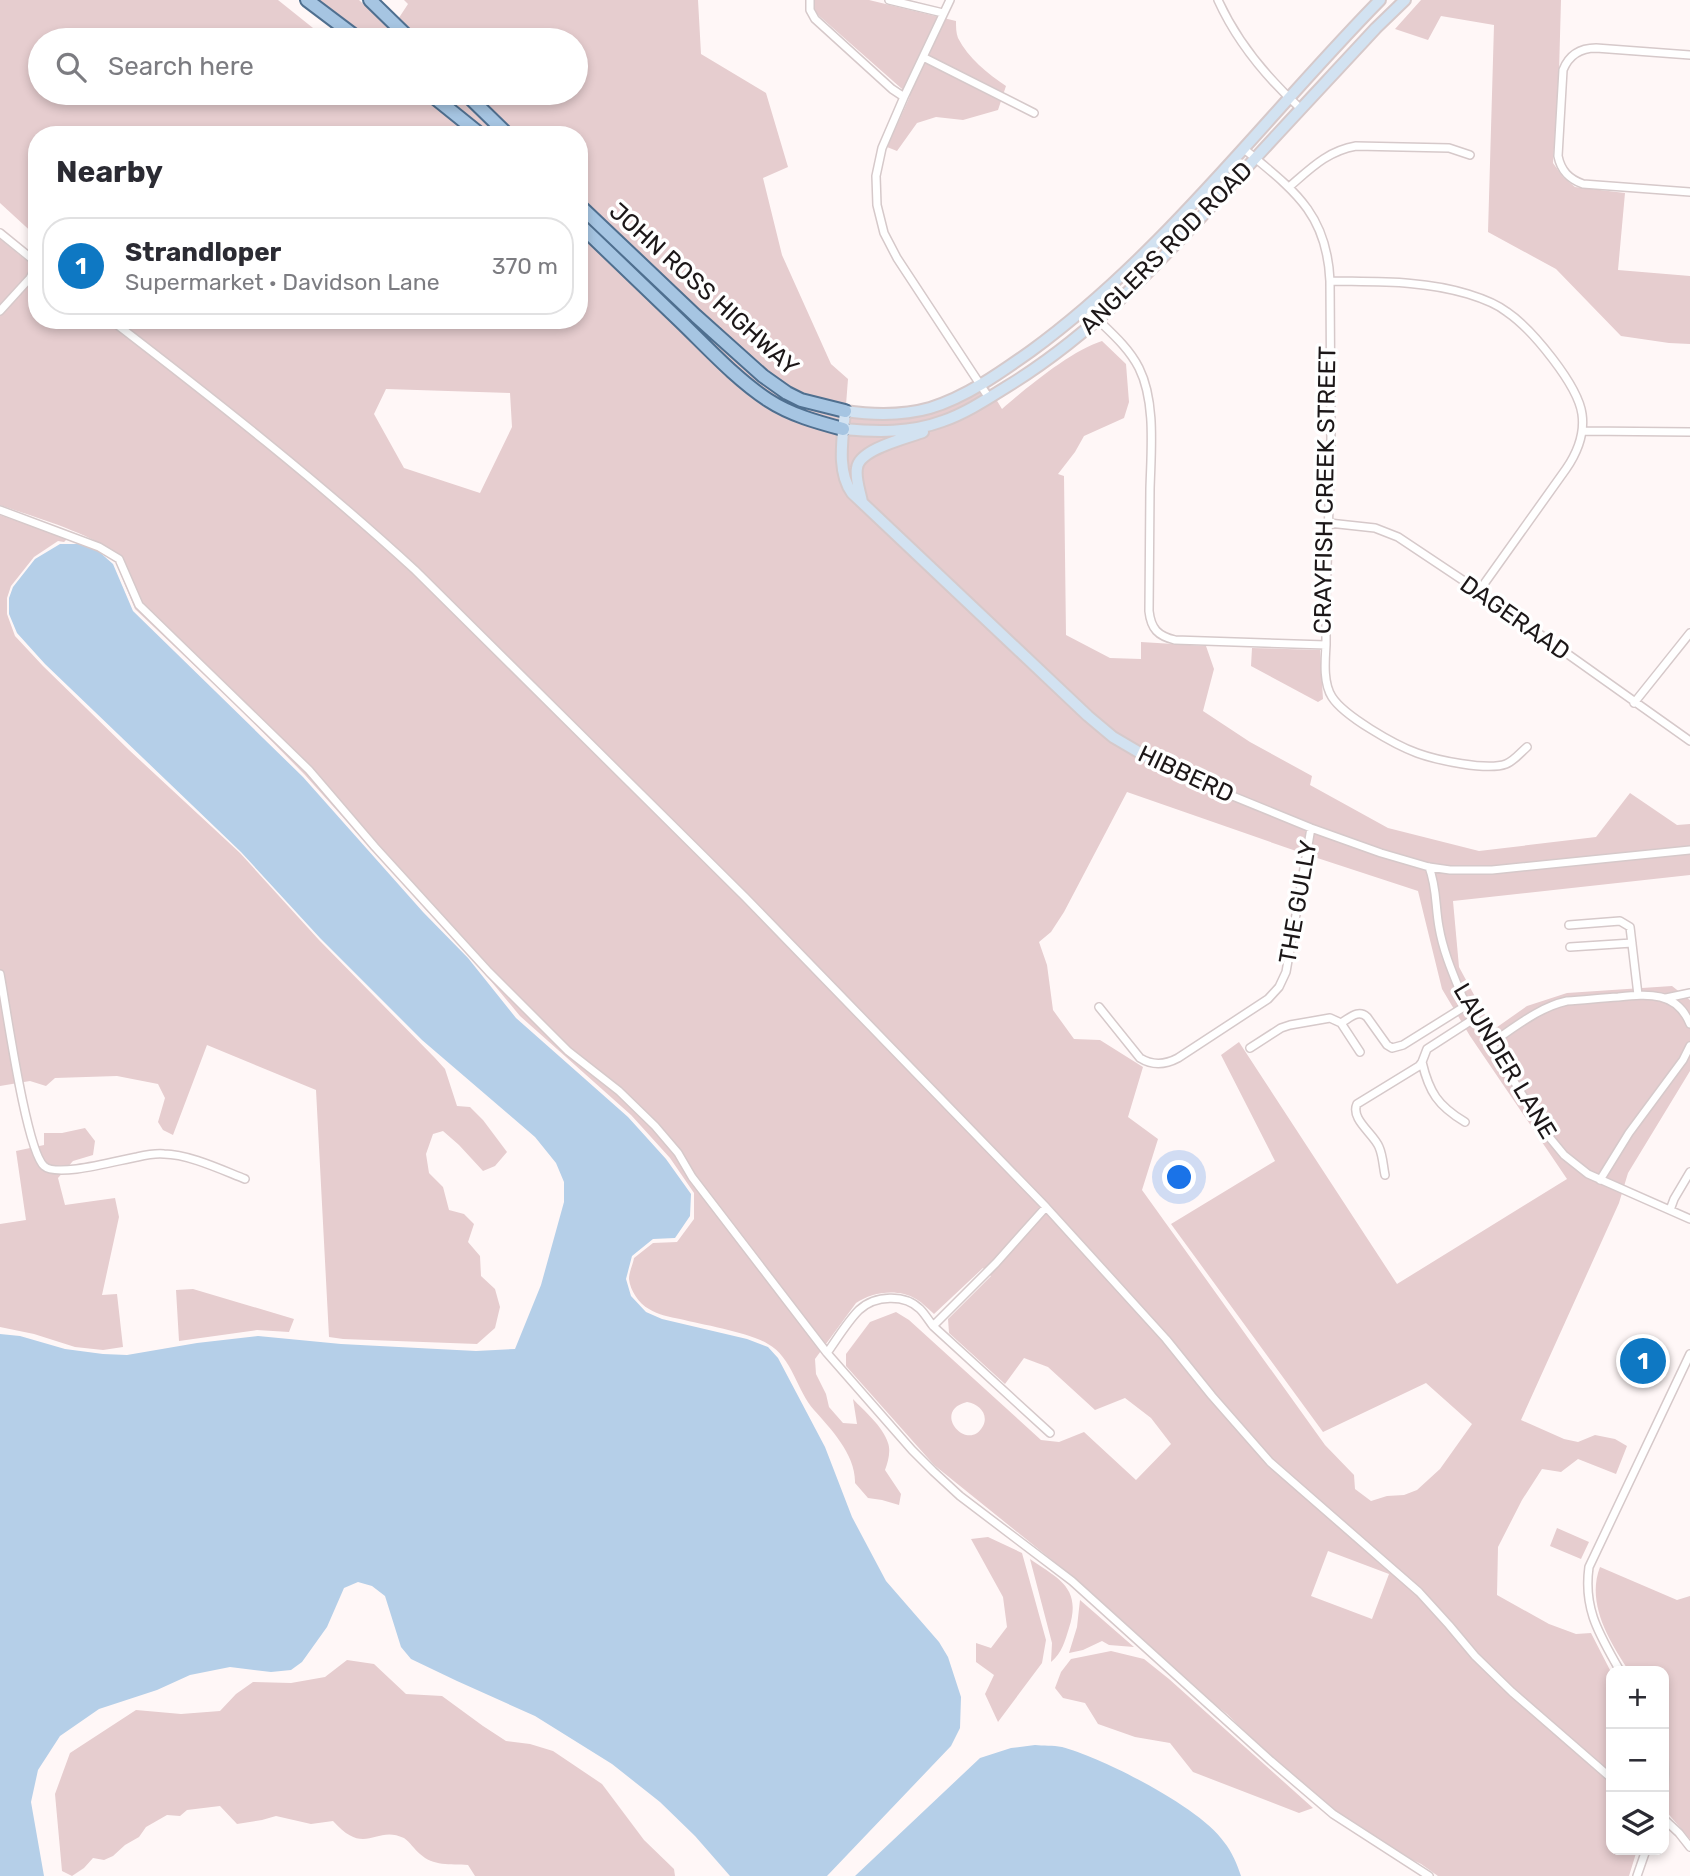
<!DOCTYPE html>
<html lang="en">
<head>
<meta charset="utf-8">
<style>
	:root { --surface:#fff; --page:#f2f2f3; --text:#2b2b33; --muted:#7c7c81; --line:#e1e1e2; --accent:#0e78c3 }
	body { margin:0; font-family:Rubik,sans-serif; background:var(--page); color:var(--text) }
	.controls { position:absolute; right:21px; bottom:21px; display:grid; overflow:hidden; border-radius:14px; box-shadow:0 4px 10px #0003 }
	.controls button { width:63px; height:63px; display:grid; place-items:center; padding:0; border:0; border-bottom:2px solid var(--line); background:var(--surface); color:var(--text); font:35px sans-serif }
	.you { position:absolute; left:1180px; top:1178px; width:24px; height:24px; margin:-18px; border:5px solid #fff; border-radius:50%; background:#1a73e8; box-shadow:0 0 0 10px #1a73e833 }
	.badge { display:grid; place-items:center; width:46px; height:46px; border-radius:50%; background:var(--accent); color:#fff; font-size:23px; font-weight:700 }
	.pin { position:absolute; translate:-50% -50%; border:4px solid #fff; box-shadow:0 2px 7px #0006 }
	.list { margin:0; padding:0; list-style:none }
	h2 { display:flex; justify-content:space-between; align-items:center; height:91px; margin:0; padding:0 28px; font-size:30px }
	h2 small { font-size:23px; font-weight:400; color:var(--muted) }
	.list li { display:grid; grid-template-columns:46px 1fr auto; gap:21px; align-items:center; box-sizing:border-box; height:98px; margin:0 14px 14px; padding:0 14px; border:2px solid var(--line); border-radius:28px }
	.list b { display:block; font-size:26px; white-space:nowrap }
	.list p { margin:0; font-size:23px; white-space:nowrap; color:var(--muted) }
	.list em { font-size:23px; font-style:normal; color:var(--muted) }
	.icon { flex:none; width:38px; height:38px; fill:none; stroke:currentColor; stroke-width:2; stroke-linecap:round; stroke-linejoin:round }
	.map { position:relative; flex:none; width:1690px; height:1876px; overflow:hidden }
	.search { position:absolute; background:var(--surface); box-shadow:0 4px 10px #0003; left:28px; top:28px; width:560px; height:77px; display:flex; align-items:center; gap:18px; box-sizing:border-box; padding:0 24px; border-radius:38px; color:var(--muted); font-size:26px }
	.panel { position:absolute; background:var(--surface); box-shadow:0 4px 10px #0003; left:28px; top:126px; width:560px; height:203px; border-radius:28px }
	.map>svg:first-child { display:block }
	.green { fill:#e6cdcf; fill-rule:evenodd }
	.water { fill:#b5cfe8 }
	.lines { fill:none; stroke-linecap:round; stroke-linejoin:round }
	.street-casing { stroke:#d6c9ca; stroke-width:10 }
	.secondary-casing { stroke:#d6c9ca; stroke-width:14 }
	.primary-casing { stroke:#4f6f8f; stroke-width:16 }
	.street { stroke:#fff; stroke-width:7 }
	.secondary { stroke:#d2e2f1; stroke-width:10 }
	.primary { stroke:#a6c5e2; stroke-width:12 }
	.labels { text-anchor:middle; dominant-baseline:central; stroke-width:7; stroke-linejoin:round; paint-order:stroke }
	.street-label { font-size:24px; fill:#1c1718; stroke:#fff }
</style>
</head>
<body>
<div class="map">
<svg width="1690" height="1876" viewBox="0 0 1690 1876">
	<rect width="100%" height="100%" fill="#fff7f7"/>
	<path class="green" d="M0 0H278L328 40H40V93H576V40H371L318 0H359L391 30 408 4 404 0H698L701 54 766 93 788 167 763 178 782 255 831 364 848 379 846 405C875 410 916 409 944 398 957 393 969 383 982 376L1002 409C1026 388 1072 350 1102 341L1126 364 1129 402 1124 418 1084 436 1075 452 1058 474 1064 476 1066 635 1110 658 1141 659V642L1206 646 1214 669 1203 711 1250 742 1312 776 1310 785 1388 828 1479 851 1596 837 1630 793 1677 825 1690 824V875L1453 901 1459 967 1493 1030 1527 1006 1567 993 1672 986 1690 1000V1071L1628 1173 1619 1203 1521 1420 1564 1439 1578 1442 1595 1435 1615 1439 1627 1446 1616 1474 1578 1459 1561 1472 1542 1469 1522 1500 1498 1547 1497 1595 1549 1624 1576 1634 1591 1633 1611 1672V1850H1637L1629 1876H1438L1421 1864 1396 1852 1334 1811 1272 1758 1227 1714 1200 1693 1073 1577 934 1465 846 1366V1354L870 1322 896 1312 909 1320 1041 1440 1059 1442 1084 1432 1136 1480 1171 1444 1151 1418 1125 1398 1095 1410 1048 1367 1024 1358 1005 1384 949 1333 948 1319 991 1276 983 1268 934 1314C928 1309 923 1303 916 1299 898 1288 872 1292 856 1303L815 1359 816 1374 826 1394 829 1407 843 1423 857 1424 853 1399C864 1411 883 1426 888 1443 891 1451 888 1462 885 1470L901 1494 899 1505 882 1500 868 1498 855 1483C856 1455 831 1429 814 1410 797 1391 792 1357 768 1344 748 1332 704 1325 680 1319 670 1317 658 1315 649 1309 639 1304 630 1290 629 1279 629 1272 633 1264 634 1258L653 1243 677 1242 694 1219V1193L670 1158 631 1115 520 1016 470 956 426 910 305 775 236 705 135 609 116 563 111 556 115 553C87 532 34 517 0 505V239L37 269V320H97L108 329 123 320H579V135H37V237L0 203ZM386 389 510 393 512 427 480 493 404 468 374 414ZM1127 792 1299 852 1418 891 1442 989 1470 1036 1567 1179 1397 1284 1239 1042 1221 1055 1275 1161 1171 1224 1323 1432 1426 1383 1472 1424 1440 1469 1417 1490 1404 1495 1387 1496 1371 1501 1355 1489 1354 1475 1325 1445 1142 1190 1158 1139 1128 1117 1143 1067 1100 1040 1074 1039 1053 1010 1047 965 1039 942 1051 932 1064 912ZM967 1402C979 1404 989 1414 983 1426 968 1454 930 1411 967 1402ZM1328 1551 1389 1574 1372 1619 1311 1596Z
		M815 0H869L956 21C956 27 956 33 958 38 968 58 988 74 1006 86L998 110 963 120 936 117 917 123 897 151 887 147 910 96 817 14 814 7Z
		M1421 0H1561L1559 72 1553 163 1563 177 1575 187 1625 193 1618 270 1690 276V344L1669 343 1621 336 1556 269 1488 232 1494 25 1441 16 1428 40 1395 29Z
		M0 515 67 539 64 542 58 541 34 557 11 586 7 598V614L15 636 43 666 129 750 240 853 319 940 435 1058 445 1069 457 1106 470 1107 483 1120 507 1152 495 1166 483 1171 459 1145 443 1131 433 1134 426 1154 429 1173 443 1187 449 1210 464 1214 474 1224 468 1242 480 1256 481 1276 495 1289 500 1307 495 1328 477 1344 343 1339 329 1337 316 1090 207 1045 173 1135 163 1130 158 1122 165 1098 158 1084 117 1076 55 1078 46 1086 30 1081 0 1086Z
		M1252 648 1320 650 1323 699 1318 702 1251 666Z
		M85 1128 95 1141 93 1155 73 1161 58 1178 65 1205 115 1198 119 1217 102 1295 117 1294 123 1347 103 1350 75 1347 34 1334 0 1327V1224L26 1220 16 1151 44 1145V1133H62Z
		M193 1289 294 1319 289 1332 257 1330 179 1341 176 1290Z
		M1557 1528 1589 1542 1581 1559 1550 1546Z
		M988 1537 1022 1553 1046 1640 1042 1663 998 1722 985 1694 994 1675 976 1662V1643L991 1648 1007 1627 1003 1597 971 1539Z
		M1030 1559C1059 1579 1082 1588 1069 1628 1065 1641 1062 1653 1051 1662L1052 1643Z
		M1600 1567 1677 1600 1690 1596V1839L1664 1809 1669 1778 1667 1749 1664 1740V1671H1629C1609 1641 1586 1603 1600 1567Z
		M1080 1600 1134 1647 1109 1645 1102 1641 1083 1650 1069 1653 1077 1627Z
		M1111 1651 1144 1659 1169 1679 1313 1808 1299 1813 1193 1772 1170 1743 1135 1737 1098 1724 1085 1703 1063 1698 1055 1688 1061 1672 1071 1659Z
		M347 1660 374 1664 406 1694 442 1696 483 1726 506 1741 530 1744 553 1751 602 1784 644 1840 674 1869 675 1876H475L468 1865C450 1864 433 1866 420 1854 414 1849 410 1842 404 1838 375 1824 366 1858 333 1821L311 1824 276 1816 262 1820 237 1824 220 1806 187 1810 180 1816 167 1815 146 1827 139 1837 125 1845 113 1856 104 1860 93 1858 84 1868 72 1876 62 1871 55 1794 70 1753 136 1710 181 1714 220 1711 236 1694 253 1682 291 1683 325 1677Z"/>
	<path class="water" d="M60 544H79L96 549 113 564 133 611 303 777 423 912 468 958 516 1018 628 1117 666 1159 691 1194 690 1216 675 1238 653 1239 632 1256 626 1279 631 1296 646 1312 662 1319 747 1339 768 1347 778 1358 825 1447 852 1517 886 1581 939 1642 948 1657 961 1697 960 1728 951 1746 827 1876H730L695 1836 660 1802 612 1764 535 1716 457 1681 411 1659 401 1647 385 1596 372 1586 358 1582 344 1588 327 1627 302 1662 291 1670 271 1672 230 1667 190 1675 157 1690 99 1709 60 1736 38 1770 31 1802 44 1876H0V1334L20 1336 65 1349 103 1354 127 1355 197 1343 258 1336 341 1344 476 1351 515 1349 541 1285 564 1202V1182L556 1163 535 1137 422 1040 320 938 241 852 45 664 17 633 9 614V598L13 587 35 559Z
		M1035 1745C1043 1746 1053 1745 1062 1747 1103 1758 1200 1807 1224 1842 1232 1852 1237 1864 1241 1876H855L980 1758 1011 1748Z"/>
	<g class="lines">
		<g class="street-casing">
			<path id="street" d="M810 0V10L815 19 892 89 904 97
				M889 0 943 13
				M950 0 904 97 882 148 876 176 877 205 884 233 897 258 989 398
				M1218 0C1237 42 1267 78 1301 109
				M1690 55 1596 48C1580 48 1569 55 1563 70L1558 156C1561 171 1569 179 1583 184L1690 192
				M923 57 1034 113
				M1289 187C1310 169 1327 151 1356 146L1449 148 1470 155
				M0 233 37 263
				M1330 281C1376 282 1423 280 1468 294 1481 298 1497 304 1507 312 1532 329 1578 385 1582 414 1585 435 1577 453 1566 469L1479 591
				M1086 308C1104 327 1127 344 1139 368 1156 402 1151 451 1150 489 1150 530 1149 571 1149 611 1151 629 1158 636 1175 640L1326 645V598L1331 444 1330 281C1327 212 1292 189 1243 148
				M0 311 30 278 37 265
				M111 320C215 400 318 481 415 570L745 897 1046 1207 1166 1339 1212 1396 1270 1462 1419 1592 1449 1625 1475 1656 1512 1692 1611 1778
				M1582 431 1690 432
				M0 510 99 547 119 559 139 605 309 770 375 847 489 972 568 1051 619 1091 655 1126 678 1153 692 1177 827 1353 912 1450 933 1471 960 1496 1072 1581 1271 1761 1333 1814 1429 1876
				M1329 523 1375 528 1398 537 1479 591 1690 741
				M1326 645C1325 661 1323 683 1332 697 1344 716 1395 745 1417 753 1436 760 1487 771 1506 764 1514 761 1521 752 1527 747
				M1634 703 1690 633
				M1147 757 1186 777 1311 828 1381 853 1429 867 1450 870H1492L1690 850
				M1429 867C1437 888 1435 905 1439 927 1443 951 1453 974 1462 996L1545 1132 1564 1155 1588 1174 1690 1219
				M1569 925 1620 921 1630 927 1638 995
				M1570 947 1632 943
				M0 974C6 1005 26 1150 44 1166 57 1178 119 1160 137 1157 146 1155 155 1153 164 1154 188 1154 222 1170 245 1179
				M1666 998 1690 993
				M1099 1007 1140 1058C1153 1066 1165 1065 1178 1058L1268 999 1279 987 1286 972 1311 828
				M1341 1023 1360 1052
				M1491 1043C1514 1028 1539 1007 1567 1001 1584 1000 1601 998 1618 997 1648 994 1677 991 1690 1024
				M1250 1048 1281 1028 1290 1025 1330 1018 1341 1023C1350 1018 1358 1009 1367 1017L1387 1045 1392 1048 1403 1045 1467 1005
				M1422 1062C1429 1092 1438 1106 1465 1122
				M1385 1175C1383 1166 1383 1156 1379 1147 1374 1134 1350 1119 1357 1104L1419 1066 1422 1062 1427 1049 1475 1018
				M1600 1180 1629 1133 1683 1060 1690 1046
				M1670 1210 1674 1199 1690 1172
				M933 1326 996 1263 1046 1207
				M827 1353C837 1339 847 1322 859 1310 875 1295 905 1294 920 1309 925 1314 929 1321 933 1326L1050 1433
				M1620 1671C1600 1635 1583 1610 1589 1567L1690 1354
				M1664 1758 1665 1773 1664 1784
				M1664 1819 1679 1833 1690 1847
				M1637 1876 1646 1850"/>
		</g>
		<g class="secondary-casing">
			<path id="secondary" d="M843 429C876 432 911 433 943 421 966 413 987 399 1008 386 1093 334 1161 261 1228 188 1277 134 1327 81 1376 28L1405 0
				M862 502C860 491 855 479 857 468 859 449 907 438 923 432
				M1147 757 1113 737 1088 716 852 493C836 471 843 437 845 411 873 415 902 416 930 408 966 397 1000 373 1031 351 1164 254 1265 117 1380 0"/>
		</g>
		<g class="primary-casing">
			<path id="primary" d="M307 0 360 40
				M370 0 411 40
				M429 93 481 135
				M465 93 508 135
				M579 205 696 316 763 376 787 393 801 400 845 411
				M579 224C613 257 647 289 680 321 708 348 736 379 768 400 791 415 817 422 843 429"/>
		</g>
		<use href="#street" class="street"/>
		<use href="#secondary" class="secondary"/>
		<use href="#primary" class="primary"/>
	</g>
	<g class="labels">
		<g class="street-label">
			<text transform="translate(1166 248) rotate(-45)">ANGLERS ROD ROAD</text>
			<text transform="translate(704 289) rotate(42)">JOHN ROSS HIGHWAY</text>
			<text transform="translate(1325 490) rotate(-89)">CRAYFISH CREEK STREET</text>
			<text transform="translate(1515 618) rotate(35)">DAGERAAD</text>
			<text transform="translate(1186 774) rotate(25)">HIBBERD</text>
			<text transform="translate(1298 902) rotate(-80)">THE GULLY</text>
			<text transform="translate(1505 1061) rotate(59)">LAUNDER LANE</text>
		</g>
	</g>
</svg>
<div class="controls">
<button>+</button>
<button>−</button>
<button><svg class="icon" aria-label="layers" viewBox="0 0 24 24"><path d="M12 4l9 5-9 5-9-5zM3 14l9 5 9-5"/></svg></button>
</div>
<div class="you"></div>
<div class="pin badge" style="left:1643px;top:1361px">1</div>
<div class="search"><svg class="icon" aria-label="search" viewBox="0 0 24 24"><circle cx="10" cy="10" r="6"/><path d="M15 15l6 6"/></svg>Search here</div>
<section class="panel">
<h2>Nearby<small></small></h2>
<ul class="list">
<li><span class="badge">1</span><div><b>Strandloper</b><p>Supermarket · Davidson Lane</p></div><em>370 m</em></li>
</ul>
</section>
</div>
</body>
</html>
